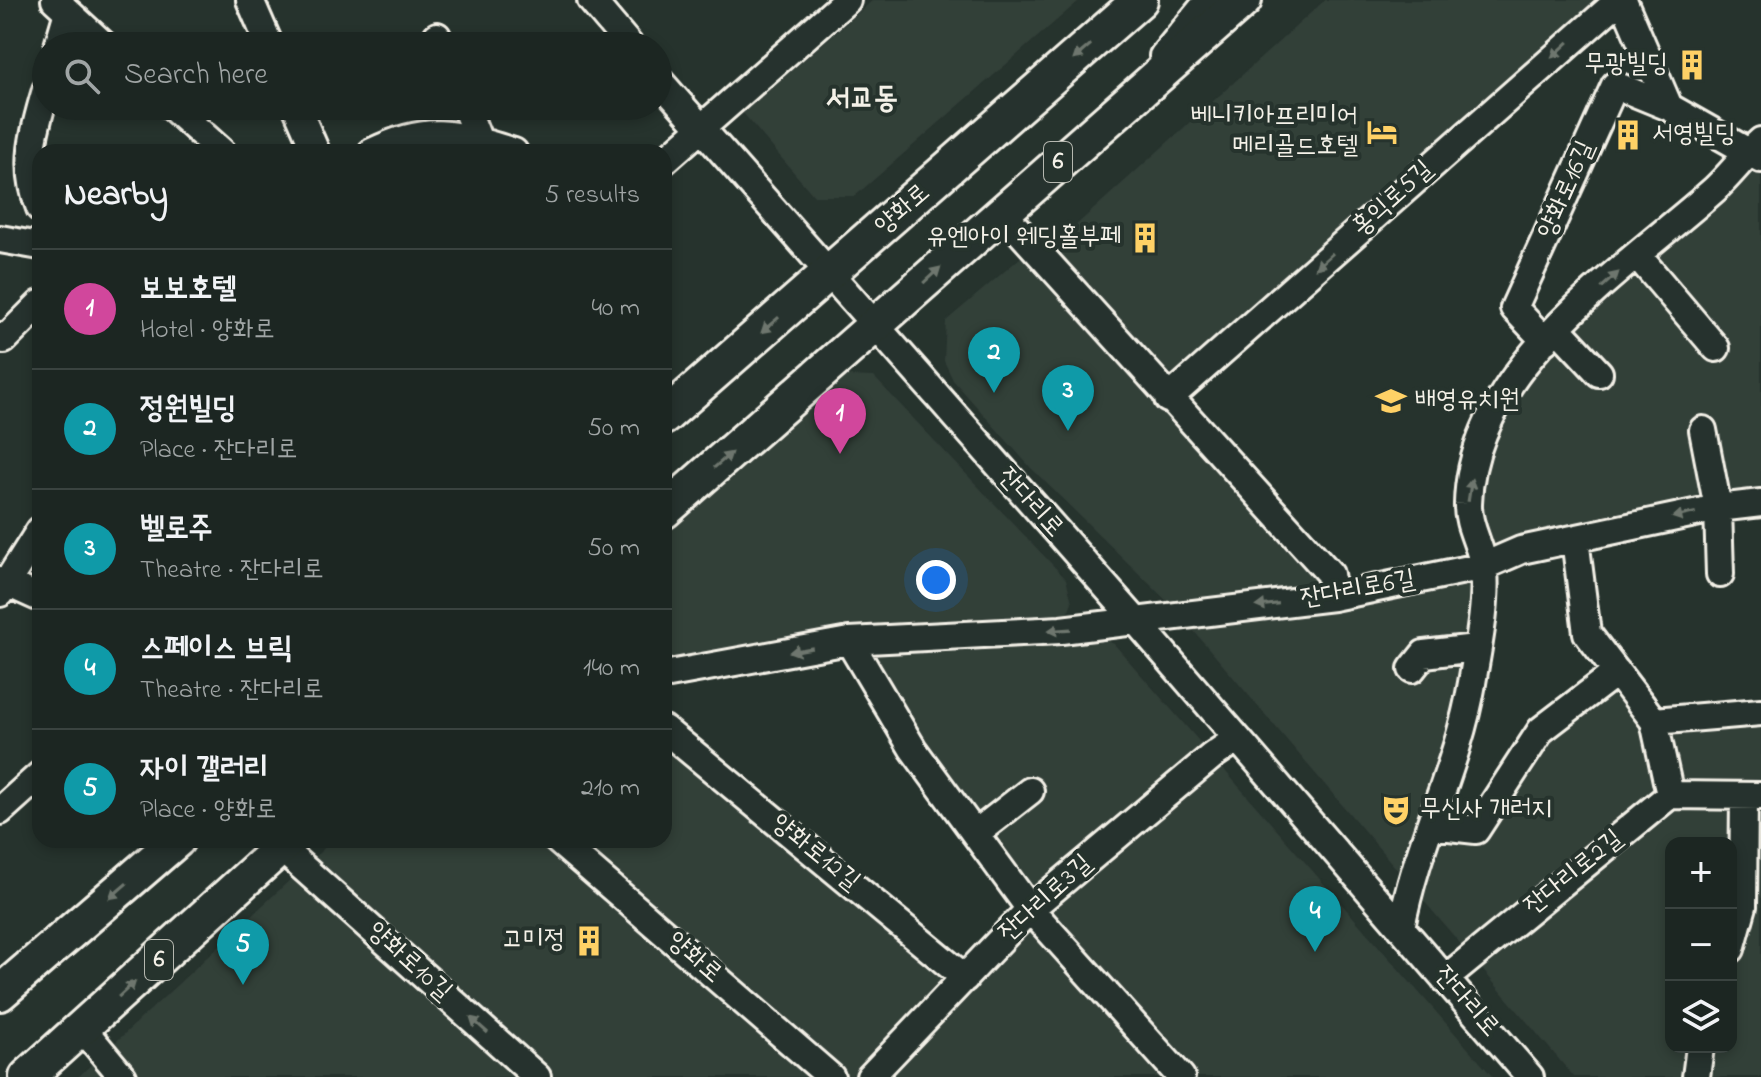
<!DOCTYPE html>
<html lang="en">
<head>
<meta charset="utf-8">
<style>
	:root { --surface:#1c2622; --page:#252e2a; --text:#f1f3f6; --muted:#a0a5a5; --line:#3a4340; --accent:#8c9099 }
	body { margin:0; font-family:"Indie Flower","Poor Story",sans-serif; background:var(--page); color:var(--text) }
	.controls { position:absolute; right:24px; bottom:24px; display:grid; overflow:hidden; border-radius:16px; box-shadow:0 4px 12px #0003 }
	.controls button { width:72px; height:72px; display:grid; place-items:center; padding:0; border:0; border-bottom:2px solid var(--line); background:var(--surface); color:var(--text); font:40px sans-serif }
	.you { position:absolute; left:936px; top:580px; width:28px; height:28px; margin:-20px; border:6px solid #fff; border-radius:50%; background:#1a73e8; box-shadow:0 0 0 12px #1a73e833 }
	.badge { display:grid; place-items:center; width:52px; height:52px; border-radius:50%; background:var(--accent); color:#fff; font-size:26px; font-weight:700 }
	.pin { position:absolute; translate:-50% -66px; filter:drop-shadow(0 2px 4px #0008) }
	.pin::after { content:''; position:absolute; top:42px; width:28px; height:24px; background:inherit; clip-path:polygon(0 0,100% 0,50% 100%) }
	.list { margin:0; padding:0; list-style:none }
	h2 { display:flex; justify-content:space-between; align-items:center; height:104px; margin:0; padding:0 32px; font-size:34px }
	h2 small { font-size:26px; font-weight:400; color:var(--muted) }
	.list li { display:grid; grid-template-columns:52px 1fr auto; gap:24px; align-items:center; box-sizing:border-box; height:120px; padding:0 32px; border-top:2px solid var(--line) }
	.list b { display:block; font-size:30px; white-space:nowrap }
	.list p { margin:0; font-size:26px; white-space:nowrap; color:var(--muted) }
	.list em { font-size:26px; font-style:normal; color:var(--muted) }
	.icon { flex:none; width:44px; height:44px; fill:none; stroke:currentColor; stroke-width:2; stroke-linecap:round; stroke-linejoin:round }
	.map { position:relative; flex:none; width:1761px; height:1077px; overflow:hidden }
	.search { position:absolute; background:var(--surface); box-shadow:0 4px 12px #0003; left:32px; top:32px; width:640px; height:88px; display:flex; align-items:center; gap:20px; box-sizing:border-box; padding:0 28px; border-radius:44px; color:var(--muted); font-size:30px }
	.panel { position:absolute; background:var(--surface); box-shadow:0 4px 12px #0003; left:32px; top:144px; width:640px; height:704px; border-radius:24px }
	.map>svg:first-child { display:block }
	.built { fill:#333f39; fill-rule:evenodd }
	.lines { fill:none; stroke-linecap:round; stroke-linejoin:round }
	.minor-casing { stroke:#f4f1e8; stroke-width:32 }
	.major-casing { stroke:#f4f1e8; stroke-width:40 }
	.minor { stroke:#26332d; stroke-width:26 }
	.major { stroke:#26332d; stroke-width:34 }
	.oneway { fill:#6e766e }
	.labels { text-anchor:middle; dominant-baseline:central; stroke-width:8; stroke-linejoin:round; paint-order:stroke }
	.shield { fill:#26332d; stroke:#b6b8b0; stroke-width:2 }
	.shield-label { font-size:24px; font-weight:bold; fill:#f4f1e8 }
	.poi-label { font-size:26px; fill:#f4f1e8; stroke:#26332d; text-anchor:end }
	.street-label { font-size:26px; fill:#f4f1e8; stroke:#26332d }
	.quarter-label { font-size:30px; font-weight:bold; fill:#f4f1e8; stroke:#26332d }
</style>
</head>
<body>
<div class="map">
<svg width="1761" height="1077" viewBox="0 0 1761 1077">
	<rect width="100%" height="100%" fill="#26332d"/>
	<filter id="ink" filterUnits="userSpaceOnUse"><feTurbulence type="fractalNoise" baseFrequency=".0125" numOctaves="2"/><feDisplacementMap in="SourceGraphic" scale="16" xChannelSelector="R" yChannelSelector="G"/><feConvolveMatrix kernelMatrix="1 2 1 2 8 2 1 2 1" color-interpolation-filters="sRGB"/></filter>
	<g filter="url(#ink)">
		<path class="built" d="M873 0H1080L855 196H814L743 113Z
			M1325 0H1596V8L1181 374 1160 371 1053 246Z
			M1761 141V503L1484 566 1476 448 1508 386Z
			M1026 253 1320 577 1308 592 1174 608 1031 468 953 380 944 361 946 321Z
			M841 376 874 377 1066 579 1072 602 1061 630 1095 635 1114 644 1493 1077H78L333 840H664V723L964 977 1030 909 849 641 664 677V533Z
			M1474 583 1483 594 1431 825 1477 830 1541 730 1617 672 1654 721 1761 712V1077H1574L1193 630ZM1671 843H1731V1047H1671Z"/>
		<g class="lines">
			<g class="minor-casing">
				<path id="minor" d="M55 0 105 46
					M250 0 270 46
					M591 0 630 46
					M1623 0 1669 107 1761 159
					M437 36 441 46
					M58 46 68 12
					M1163 56 1209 0
					M658 79 1137 622 1530 1077
					M171 106 222 152
					M296 106 316 152
					M465 106 479 141
					M372 152C430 123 456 134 514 152
					M664 161 847 0
					M40 208C23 167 34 130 46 90
					M1001 211 1330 574 1333 597
					M0 239 40 246
					M1637 255 1716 348
					M1557 328 1599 373
					M0 336 4 340 40 304
					M1545 341 1514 308 1615 85 1669 107
					M1168 399 1619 0
					M1703 430 1718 508 1720 574
					M1575 539 1587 633 1654 721 1670 795
					M0 580 40 598
					M0 593 40 530
					M849 641 913 749 1030 909 1181 1077
					M1412 669 1424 654 1476 648
					M664 675 849 641 1061 630 1333 597 1484 566 1521 550 1718 508 1761 503
					M1654 721 1761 712
					M664 729 965 978
					M0 811 40 775
					M1431 825 1476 830 1541 730 1617 672
					M975 834 1030 791
					M557 840 831 1077
					M281 848 537 1077
					M1401 928C1416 844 1458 767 1472 683 1478 647 1487 605 1484 569 1482 547 1467 526 1468 504 1471 367 1623 271 1715 189 1731 174 1744 156 1761 141
					M1731 949 1743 906 1744 796
					M1445 979 1670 795 1761 796
					M83 1029 123 1077
					M870 1077 1030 909 1212 756 1237 739
					M1696 1077 1700 1047"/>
			</g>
			<g class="major-casing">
				<path id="major" d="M664 417 1140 0
					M664 511 1244 0
					M0 993 177 840
					M27 1077 289 840"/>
			</g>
			<use href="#minor" class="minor"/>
			<use href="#major" class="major"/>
		</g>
		<defs><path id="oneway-solid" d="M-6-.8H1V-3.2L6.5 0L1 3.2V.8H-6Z" transform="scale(2)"/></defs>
		<g class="oneway">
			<use href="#oneway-solid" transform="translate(1560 50) rotate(137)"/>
			<use href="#oneway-solid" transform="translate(1082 52) rotate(139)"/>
			<use href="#oneway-solid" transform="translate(1324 261) rotate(138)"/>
			<use href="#oneway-solid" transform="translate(932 275) rotate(-43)"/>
			<use href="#oneway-solid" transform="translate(1610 280) rotate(-42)"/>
			<use href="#oneway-solid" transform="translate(770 325) rotate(139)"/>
			<use href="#oneway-solid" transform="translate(723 460) rotate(-41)"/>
			<use href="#oneway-solid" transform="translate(1470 490) rotate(-81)"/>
			<use href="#oneway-solid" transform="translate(1684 515) rotate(168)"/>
			<use href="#oneway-solid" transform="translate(1267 605) rotate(173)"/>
			<use href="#oneway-solid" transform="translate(1059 630) rotate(176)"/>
			<use href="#oneway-solid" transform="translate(801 650) rotate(170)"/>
			<use href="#oneway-solid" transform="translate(118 891) rotate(139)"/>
			<use href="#oneway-solid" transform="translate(127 989) rotate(-43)"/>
			<use href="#oneway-solid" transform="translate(479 1025) rotate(-138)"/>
		</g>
	</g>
	<defs>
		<g id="building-bare" transform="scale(2.4)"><path d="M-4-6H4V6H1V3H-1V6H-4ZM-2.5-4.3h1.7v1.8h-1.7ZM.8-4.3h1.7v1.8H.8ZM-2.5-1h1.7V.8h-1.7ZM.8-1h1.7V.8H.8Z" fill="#ffd166" stroke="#26332d" stroke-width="2.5" paint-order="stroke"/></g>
		<g id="hotel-bare" transform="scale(2.4)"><path d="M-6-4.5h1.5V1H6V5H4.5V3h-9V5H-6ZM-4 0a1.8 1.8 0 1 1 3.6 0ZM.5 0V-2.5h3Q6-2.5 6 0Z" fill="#ffd166" stroke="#26332d" stroke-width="2.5" paint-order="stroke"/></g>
		<g id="school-bare" transform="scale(2.4)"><path d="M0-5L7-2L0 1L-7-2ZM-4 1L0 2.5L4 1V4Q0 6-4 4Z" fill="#ffd166" stroke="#26332d" stroke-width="2.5" paint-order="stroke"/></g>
		<g id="theatre-bare" transform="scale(2.4)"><path d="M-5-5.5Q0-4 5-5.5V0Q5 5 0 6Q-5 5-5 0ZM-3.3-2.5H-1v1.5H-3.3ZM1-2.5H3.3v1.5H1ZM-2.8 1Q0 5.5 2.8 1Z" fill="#ffd166" stroke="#26332d" stroke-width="2.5" paint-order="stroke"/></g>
	</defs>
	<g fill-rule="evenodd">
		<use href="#building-bare" x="1692" y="65"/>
		<use href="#hotel-bare" x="1382" y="132"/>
		<use href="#building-bare" x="1628" y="135"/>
		<use href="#building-bare" x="1145" y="238"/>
		<use href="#school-bare" x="1391" y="401"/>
		<use href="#theatre-bare" x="1396" y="810"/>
		<use href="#building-bare" x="589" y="941"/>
	</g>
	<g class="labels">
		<g class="shield">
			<rect x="1044" y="142" width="28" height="40" rx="6"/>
			<rect x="145" y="940" width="28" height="40" rx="6"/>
		</g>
		<g class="shield-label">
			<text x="1058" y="162">6</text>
			<text x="159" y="960">6</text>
		</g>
		<g class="poi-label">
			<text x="1668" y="65">무광빌딩</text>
			<text x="1358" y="117">베니키아프리미어<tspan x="1358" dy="30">메리골드호텔</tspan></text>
			<text x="1652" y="135" text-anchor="start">서영빌딩</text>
			<text x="1121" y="238">유엔아이 웨딩홀부페</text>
			<text x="1415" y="401" text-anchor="start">배영유치원</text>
			<text x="1420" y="810" text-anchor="start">무신사 개러지</text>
			<text x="565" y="941">고미정</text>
		</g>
		<g class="street-label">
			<text transform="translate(1567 190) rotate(-66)">양화로16길</text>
			<text transform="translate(1393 199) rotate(-42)">홍익로5길</text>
			<text transform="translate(903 210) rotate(-41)">양화로</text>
			<text transform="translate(1030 503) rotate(48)">잔다리로</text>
			<text transform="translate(1358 590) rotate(-10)">잔다리로6길</text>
			<text transform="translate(815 853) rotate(39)">양화로12길</text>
			<text transform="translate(1574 873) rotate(-39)">잔다리로2길</text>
			<text transform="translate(1046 899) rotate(-42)">잔다리로3길</text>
			<text transform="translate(694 958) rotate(41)">양화로</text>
			<text transform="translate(409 962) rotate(42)">양화로10길</text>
			<text transform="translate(1466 1002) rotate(49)">잔다리로</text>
		</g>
		<g class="quarter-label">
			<text x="862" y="100">서교동</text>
		</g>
	</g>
</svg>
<div class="controls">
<button>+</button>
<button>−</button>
<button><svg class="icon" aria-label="layers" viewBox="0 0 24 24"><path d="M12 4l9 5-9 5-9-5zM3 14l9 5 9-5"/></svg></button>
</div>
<div class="you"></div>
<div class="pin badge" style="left:840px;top:454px;background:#d1479c">1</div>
<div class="pin badge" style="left:994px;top:393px;background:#0f9aa8">2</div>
<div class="pin badge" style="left:1068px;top:431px;background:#0f9aa8">3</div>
<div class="pin badge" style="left:1315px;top:952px;background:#0f9aa8">4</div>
<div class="pin badge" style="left:243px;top:985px;background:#0f9aa8">5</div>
<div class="search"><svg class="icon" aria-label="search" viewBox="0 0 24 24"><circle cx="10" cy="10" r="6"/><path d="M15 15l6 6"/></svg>Search here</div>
<section class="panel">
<h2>Nearby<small>5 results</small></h2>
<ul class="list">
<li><span class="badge" style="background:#d1479c">1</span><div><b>보보호텔</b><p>Hotel · 양화로</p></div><em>40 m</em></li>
<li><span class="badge" style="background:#0f9aa8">2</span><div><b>정원빌딩</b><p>Place · 잔다리로</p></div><em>50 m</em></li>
<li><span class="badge" style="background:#0f9aa8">3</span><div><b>벨로주</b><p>Theatre · 잔다리로</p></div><em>50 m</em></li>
<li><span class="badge" style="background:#0f9aa8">4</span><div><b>스페이스 브릭</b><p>Theatre · 잔다리로</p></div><em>140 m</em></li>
<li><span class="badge" style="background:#0f9aa8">5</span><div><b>자이 갤러리</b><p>Place · 양화로</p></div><em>210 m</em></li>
</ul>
</section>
</div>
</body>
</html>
